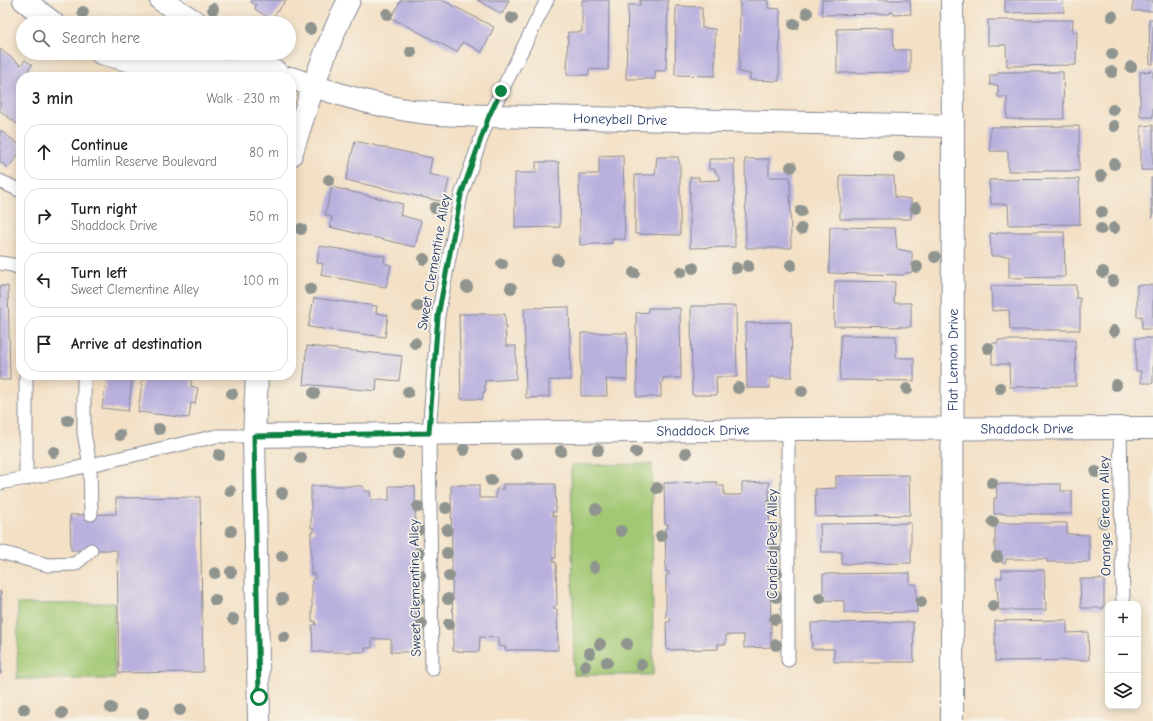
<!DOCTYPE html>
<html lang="en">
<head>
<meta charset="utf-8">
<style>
	:root { --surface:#fff; --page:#f2f2f2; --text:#202124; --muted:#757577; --line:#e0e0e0 }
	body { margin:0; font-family:"Comic Neue",sans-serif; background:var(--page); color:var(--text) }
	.controls { position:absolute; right:12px; bottom:12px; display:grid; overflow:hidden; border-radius:8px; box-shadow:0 2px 10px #0003 }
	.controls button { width:36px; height:36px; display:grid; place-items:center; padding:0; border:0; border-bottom:1px solid var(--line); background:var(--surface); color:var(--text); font:20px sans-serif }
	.stop { position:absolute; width:12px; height:12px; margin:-9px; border:3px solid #0b8043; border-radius:50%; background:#fff }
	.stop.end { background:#0b8043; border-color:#fff; box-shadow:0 1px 4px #0008 }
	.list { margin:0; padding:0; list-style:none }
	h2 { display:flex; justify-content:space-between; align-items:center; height:52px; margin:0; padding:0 16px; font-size:17px }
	h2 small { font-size:13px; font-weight:400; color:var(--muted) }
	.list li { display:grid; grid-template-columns:26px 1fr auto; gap:12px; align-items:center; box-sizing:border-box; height:56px; margin:0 8px 8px; padding:0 8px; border:1px solid var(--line); border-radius:16px }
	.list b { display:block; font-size:15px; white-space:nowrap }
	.list p { margin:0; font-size:13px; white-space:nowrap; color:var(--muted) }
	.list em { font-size:13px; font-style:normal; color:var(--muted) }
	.icon { flex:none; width:22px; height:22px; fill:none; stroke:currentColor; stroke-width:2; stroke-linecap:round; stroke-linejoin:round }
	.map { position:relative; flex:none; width:1153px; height:721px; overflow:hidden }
	.search { position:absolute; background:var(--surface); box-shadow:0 2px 10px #0003; left:16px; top:16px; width:280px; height:44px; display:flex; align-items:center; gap:10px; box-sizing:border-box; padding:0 14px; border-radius:22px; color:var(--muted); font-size:15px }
	.panel { position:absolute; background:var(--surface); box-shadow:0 2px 10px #0003; left:16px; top:72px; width:280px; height:308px; border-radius:16px }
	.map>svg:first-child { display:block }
	.green { fill:#a2c873; stroke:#5e7c68 }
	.building { fill:#b9b0de }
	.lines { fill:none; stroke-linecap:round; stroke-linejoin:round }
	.lane-casing { stroke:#878892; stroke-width:15 }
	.street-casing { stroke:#878892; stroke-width:24 }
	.lane { stroke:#fff; stroke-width:13 }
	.street { stroke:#fff; stroke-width:22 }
	.tree { fill:#8f948f }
	.route { stroke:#0b8043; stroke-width:5 }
	.labels { text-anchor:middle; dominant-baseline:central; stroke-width:3.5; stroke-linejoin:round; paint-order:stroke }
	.street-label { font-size:14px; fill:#1b2f5e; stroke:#f7f3e8 }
</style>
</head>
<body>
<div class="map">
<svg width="1153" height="721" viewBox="0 0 1153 721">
	<rect width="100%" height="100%" fill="#f7f3e8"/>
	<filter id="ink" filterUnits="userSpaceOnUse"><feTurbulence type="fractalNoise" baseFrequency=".025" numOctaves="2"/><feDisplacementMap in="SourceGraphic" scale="8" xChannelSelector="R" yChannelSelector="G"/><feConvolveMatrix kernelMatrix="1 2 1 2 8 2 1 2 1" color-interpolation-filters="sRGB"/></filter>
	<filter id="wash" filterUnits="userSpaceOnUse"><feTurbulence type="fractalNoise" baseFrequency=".012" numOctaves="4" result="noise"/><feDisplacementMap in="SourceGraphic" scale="16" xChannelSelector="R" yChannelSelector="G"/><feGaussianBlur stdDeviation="0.9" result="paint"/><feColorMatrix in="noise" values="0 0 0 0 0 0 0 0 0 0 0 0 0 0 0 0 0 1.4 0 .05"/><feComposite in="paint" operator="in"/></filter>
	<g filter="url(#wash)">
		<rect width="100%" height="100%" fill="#f3e0c5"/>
		<path class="green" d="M652 464 653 675H574L571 465Z
			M114 603 115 679H17L18 604Z"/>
		<g id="blocks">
			<path class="building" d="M252 0H286L271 20 255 9 256 5 251 2Z
				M401 0H442L494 27 482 52 463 42 457 52 391 18Z
				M477 0H509L502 14Z
				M582 0H609L608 70 589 69V75H567L568 32H582Z
				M640 0H668L666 71H655V79H626L628 5H640Z
				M740 0H768V8L780 9 779 81 750 80V74L739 72Z
				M822 0H910L911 14 894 15V13L890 12V14L822 15Z
				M1005 0H1063L1064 12 1005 13Z
				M1133 0H1153V11H1133Z
				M676 6 702 7V28L715 29V76L675 75Z
				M1149 19H1153V64H1150Z
				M988 20H1073L1072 32H1077L1076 65 1007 66 1006 45H988Z
				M893 28 894 50H910V72L837 73V29Z
				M0 49 21 65 25 60 32 65 28 70 37 77H21V127L0 111Z
				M1153 71V117H1140V72Z
				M998 72H1063L1064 119H1007V97H998V85H990V75H998Z
				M1153 125V170H1141V126Z
				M1079 126V171H1008V151H990V127Z
				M0 130 21 146V151L8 168 0 162Z
				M355 141 432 158 429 174 449 179 444 202 346 180Z
				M623 155 625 239H612V243L580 245 579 174H599V156Z
				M657 157H678L680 165V235L635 234V175H655Z
				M709 159H734L735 247 690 248V177H699V181L721 180 714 169H709Z
				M745 159H769V177H790L791 248H746Z
				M536 162H559L560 227 515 228V173H536Z
				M840 175 894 176 895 197 911 199V219H840Z
				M1151 178H1153V218H1152Z
				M1079 179 1080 224 1009 225 1008 204H991L989 180Z
				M332 187 403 204 400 215 421 221 415 247 330 227 332 217 325 215Z
				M830 227 895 228 897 249 912 252V272L906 273 903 275 829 273Z
				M998 232H1064L1065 277 1009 278V256H991L990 233 998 234Z
				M319 246 385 256 384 263 391 265 386 287 321 275 323 264 317 263Z
				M835 281 895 282 894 303H911V327L834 326Z
				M1076 285V298H1080V330H1010L1009 310 992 311 991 286Z
				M1137 285H1153V329H1142V316L1137 317Z
				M0 286H8L10 380H0Z
				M314 298 377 306 376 313 388 315 385 337 308 327Z
				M691 306H736L737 377H716L717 395H692Z
				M569 307 571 380H549V397L526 398 524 308Z
				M648 308H680L681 378H663L662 384H661V397H637L636 313 648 312Z
				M459 314H505L506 346H516V379L485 381V392H483V399H461Z
				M791 322 792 377H770V388H747L746 323Z
				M581 333H627V380L606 379 607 396H581Z
				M841 335 896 336V358H914V381L840 380Z
				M1136 338H1153V383H1141V371H1136Z
				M998 340H1075L1076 386 1010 387 1009 364H992V343H998Z
				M307 346 402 356 399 381 377 379 376 391 303 384Z
				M107 375H133L128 411 102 408Z
				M143 375H192L191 386 198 388 195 404 191 403 189 418 138 412Z
				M909 475 910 515 816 517 815 489 836 488V476Z
				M717 482V486H724V495H742V483L769 482 771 647 744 648V635H726V644H718V649L667 650 666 622H670V618L666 617V575H669V572H666L665 528H668V524H665L664 483Z
				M503 484H555L556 512H552L553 516H556V558H553V562H556L557 604 553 609H557L558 650H505L506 647 498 646V638L480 637 479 652 453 651 451 485H479V498H496V489H503Z
				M996 484H1061V491H1072V514H994V498H997Z
				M311 486H363L364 491H370L371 500H389V486H415L417 652H391V639H372V648H365V652H313L312 625H316L315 621H312V579H315V574H311V532H314V528H311Z
				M200 497 203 672 119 673 117 550H71L70 515 116 514V498Z
				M911 523V563L842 564V552H821L820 524Z
				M995 523H1067V534L1089 535V562H1047V559H1006V563H1002L1001 552H995Z
				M1002 570H1044L1046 610H999L996 578H1002Z
				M910 573V584H916L917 612 844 613V601L823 600V574Z
				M1080 579H1104V608H1081Z
				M0 591H1V674H0Z
				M1067 620V633L1088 632 1089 660 995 661V621Z
				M913 622 914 662H834V649H812L811 623Z"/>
		</g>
	</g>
	<g filter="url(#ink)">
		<use href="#blocks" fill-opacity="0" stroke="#878892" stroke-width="1"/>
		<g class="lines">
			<g class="lane-casing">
				<path id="lane" d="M0 181 21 191
					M0 263 13 265 21 269
					M26 375V479
					M84 375V433L90 465 91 514
					M1120 428 1123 604
					M788 429V660
					M0 483 68 470 217 436H254
					M0 552 48 565 75 564 91 550
					M432 669 429 433 438 316 461 195 489 116 547 0"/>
			</g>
			<g class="street-casing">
				<g id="street">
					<path d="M24 0 53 23"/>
					<path d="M161 0 197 23"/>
					<path d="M101 53 154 67 276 72"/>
					<path d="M245 53 274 72"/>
					<path id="s1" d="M291 78C335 94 381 108 428 113 448 115 469 115 489 116L953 126"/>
					<path d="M291 155C308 102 324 49 349 0"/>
					<path d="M257 375 254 436 259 721"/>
					<path id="s2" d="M254 436 788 429 1153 428"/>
					<path id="s3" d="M952 721 953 126 952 0"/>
				</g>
			</g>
			<use href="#lane" class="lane"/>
			<use href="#street" class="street"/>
		</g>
		<g class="tree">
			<circle cx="213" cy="9" r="6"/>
			<circle cx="83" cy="12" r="6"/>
			<circle cx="807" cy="13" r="6"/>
			<circle cx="387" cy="14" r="6"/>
			<circle cx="1112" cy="16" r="6"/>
			<circle cx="512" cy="18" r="6"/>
			<circle cx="794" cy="24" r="6"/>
			<circle cx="310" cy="29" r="6"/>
			<circle cx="411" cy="52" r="6"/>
			<circle cx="1112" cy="54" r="6"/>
			<circle cx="1131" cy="67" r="6"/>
			<circle cx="1112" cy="72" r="6"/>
			<circle cx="1113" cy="110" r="6"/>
			<circle cx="1114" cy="126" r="6"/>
			<circle cx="899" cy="157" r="6"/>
			<circle cx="1114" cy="164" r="6"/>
			<circle cx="791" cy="167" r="6"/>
			<circle cx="1101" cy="176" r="6"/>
			<circle cx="329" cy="180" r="6"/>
			<circle cx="435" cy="208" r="6"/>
			<circle cx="916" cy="208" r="6"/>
			<circle cx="801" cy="211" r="6"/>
			<circle cx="1102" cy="212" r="6"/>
			<circle cx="1114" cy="228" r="6"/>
			<circle cx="301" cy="229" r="6"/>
			<circle cx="801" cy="229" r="6"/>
			<circle cx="1101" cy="229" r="6"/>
			<circle cx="935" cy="257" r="6"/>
			<circle cx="424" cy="259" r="6"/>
			<circle cx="557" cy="260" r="6"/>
			<circle cx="502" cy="264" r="6"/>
			<circle cx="791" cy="265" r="6"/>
			<circle cx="748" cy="266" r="6"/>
			<circle cx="917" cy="267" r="6"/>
			<circle cx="693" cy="268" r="6"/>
			<circle cx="736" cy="268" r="6"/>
			<circle cx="681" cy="272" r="6"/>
			<circle cx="1103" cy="272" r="6"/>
			<circle cx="634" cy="273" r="6"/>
			<circle cx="1113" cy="281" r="6"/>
			<circle cx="467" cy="287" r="6"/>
			<circle cx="511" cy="288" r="6"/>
			<circle cx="310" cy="289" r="6"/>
			<circle cx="418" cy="306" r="6"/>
			<circle cx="1114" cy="331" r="6"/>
			<circle cx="415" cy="343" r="6"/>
			<circle cx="988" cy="348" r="6"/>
			<circle cx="1116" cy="385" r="6"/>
			<circle cx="738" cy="388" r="6"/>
			<circle cx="1000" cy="388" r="6"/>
			<circle cx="907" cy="389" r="6"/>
			<circle cx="802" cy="391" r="6"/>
			<circle cx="408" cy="392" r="6"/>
			<circle cx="314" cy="393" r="6"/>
			<circle cx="232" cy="394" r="6"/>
			<circle cx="68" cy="420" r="6"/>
			<circle cx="159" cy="429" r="6"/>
			<circle cx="120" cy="435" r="6"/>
			<circle cx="464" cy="450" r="6"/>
			<circle cx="598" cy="450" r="6"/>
			<circle cx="561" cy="451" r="6"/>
			<circle cx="54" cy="452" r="6"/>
			<circle cx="636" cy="452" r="6"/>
			<circle cx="686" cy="453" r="6"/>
			<circle cx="398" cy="454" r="6"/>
			<circle cx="516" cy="454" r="6"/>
			<circle cx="219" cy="455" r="6"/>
			<circle cx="301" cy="458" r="6"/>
			<circle cx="1096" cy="472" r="6"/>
			<circle cx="491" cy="480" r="6"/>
			<circle cx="992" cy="483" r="6"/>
			<circle cx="657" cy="488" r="6"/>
			<circle cx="230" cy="491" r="6"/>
			<circle cx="282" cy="493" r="6"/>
			<circle cx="773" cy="504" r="6"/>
			<circle cx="418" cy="507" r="6"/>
			<circle cx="446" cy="508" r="6"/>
			<circle cx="596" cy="509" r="6"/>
			<circle cx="993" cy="522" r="6"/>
			<circle cx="1103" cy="522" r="6"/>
			<circle cx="774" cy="528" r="6"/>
			<circle cx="418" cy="530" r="6"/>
			<circle cx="447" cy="530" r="6"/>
			<circle cx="231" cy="531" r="6"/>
			<circle cx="621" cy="531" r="6"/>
			<circle cx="661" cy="536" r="6"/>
			<circle cx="775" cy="550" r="6"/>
			<circle cx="419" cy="553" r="6"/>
			<circle cx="447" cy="553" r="6"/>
			<circle cx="282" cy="556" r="6"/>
			<circle cx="997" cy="557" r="6"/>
			<circle cx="594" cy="567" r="6"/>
			<circle cx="231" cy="572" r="6"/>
			<circle cx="215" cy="573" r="6"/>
			<circle cx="777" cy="573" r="6"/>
			<circle cx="420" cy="575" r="6"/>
			<circle cx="449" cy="576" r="6"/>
			<circle cx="776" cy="597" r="6"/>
			<circle cx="820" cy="598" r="6"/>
			<circle cx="282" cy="599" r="6"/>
			<circle cx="419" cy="599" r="6"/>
			<circle cx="448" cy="599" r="6"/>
			<circle cx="215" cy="600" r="6"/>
			<circle cx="921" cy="602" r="6"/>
			<circle cx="993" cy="606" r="6"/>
			<circle cx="233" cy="619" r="6"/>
			<circle cx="775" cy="619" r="6"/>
			<circle cx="422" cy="624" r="6"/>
			<circle cx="449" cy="624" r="6"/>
			<circle cx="284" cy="637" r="6"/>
			<circle cx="600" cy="644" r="6"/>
			<circle cx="627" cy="644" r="6"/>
			<circle cx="776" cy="645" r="6"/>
			<circle cx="590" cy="653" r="6"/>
			<circle cx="607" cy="662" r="6"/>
			<circle cx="641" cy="665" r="6"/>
			<circle cx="585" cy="666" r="6"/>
			<circle cx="111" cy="708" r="6"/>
			<circle cx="24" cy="709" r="6"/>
			<circle cx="180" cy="710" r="6"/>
			<circle cx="62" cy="713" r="6"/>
			<circle cx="143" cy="713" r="6"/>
		</g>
	</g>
	<g class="lines" filter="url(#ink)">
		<path class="route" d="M259 697 254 436 429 433 438 316 461 195 489 116 501 91"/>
	</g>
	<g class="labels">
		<g class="street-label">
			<text stroke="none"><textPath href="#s1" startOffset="334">Honeybell Drive</textPath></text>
			<text transform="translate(434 262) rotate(-80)">Sweet Clementine Alley</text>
			<text stroke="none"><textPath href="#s3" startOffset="361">Flat Lemon Drive</textPath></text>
			<text stroke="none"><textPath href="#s2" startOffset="773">Shaddock Drive</textPath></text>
			<text stroke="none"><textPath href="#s2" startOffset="449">Shaddock Drive</textPath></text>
			<text transform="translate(1105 516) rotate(-91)">Orange Cream Alley</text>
			<text transform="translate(772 544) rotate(-90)">Candied Peel Alley</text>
			<text transform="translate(415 588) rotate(-91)">Sweet Clementine Alley</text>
		</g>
	</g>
</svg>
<div class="controls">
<button>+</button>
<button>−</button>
<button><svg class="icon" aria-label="layers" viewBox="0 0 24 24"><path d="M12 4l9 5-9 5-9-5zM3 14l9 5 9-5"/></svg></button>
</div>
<div class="stop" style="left:259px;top:697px"></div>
<div class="stop end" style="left:501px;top:91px"></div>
<div class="search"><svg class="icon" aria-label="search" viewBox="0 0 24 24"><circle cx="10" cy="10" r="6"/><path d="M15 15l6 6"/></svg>Search here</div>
<section class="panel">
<h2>3 min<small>Walk · 230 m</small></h2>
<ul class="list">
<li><svg class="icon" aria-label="ahead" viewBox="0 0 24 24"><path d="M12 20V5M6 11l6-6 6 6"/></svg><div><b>Continue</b><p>Hamlin Reserve Boulevard</p></div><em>80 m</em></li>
<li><svg class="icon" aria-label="right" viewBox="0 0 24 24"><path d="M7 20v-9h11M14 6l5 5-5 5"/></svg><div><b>Turn right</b><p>Shaddock Drive</p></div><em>50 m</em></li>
<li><svg class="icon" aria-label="left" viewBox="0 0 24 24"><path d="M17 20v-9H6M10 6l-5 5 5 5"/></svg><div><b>Turn left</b><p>Sweet Clementine Alley</p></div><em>100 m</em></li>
<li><svg class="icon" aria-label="arrive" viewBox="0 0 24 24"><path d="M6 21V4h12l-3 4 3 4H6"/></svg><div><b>Arrive at destination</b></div></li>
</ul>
</section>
</div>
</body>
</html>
